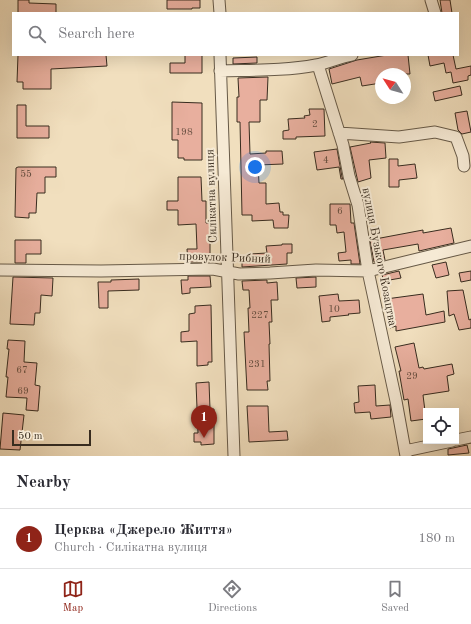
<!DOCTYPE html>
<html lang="en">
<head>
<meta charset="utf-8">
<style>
	:root { --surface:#fff; --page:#f7f7f7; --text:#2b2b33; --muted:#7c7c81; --line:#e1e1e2; --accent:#8f2418 }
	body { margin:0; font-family:"Old Standard TT",serif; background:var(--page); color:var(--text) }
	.controls { position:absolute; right:12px; bottom:12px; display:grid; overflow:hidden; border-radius:0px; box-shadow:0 4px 16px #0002 }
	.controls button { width:36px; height:36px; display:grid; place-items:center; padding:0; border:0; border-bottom:1px solid var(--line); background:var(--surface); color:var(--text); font:20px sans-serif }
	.compass { position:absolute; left:375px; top:68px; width:36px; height:36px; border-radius:50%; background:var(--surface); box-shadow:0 4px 16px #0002; rotate:306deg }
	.scale { position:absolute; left:12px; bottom:10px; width:79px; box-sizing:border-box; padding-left:4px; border:2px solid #382c1f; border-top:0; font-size:11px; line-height:14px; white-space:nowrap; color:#382c1f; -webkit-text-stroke:3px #f6ead5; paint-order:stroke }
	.you { position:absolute; left:255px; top:167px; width:14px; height:14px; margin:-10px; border:3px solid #fff; border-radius:50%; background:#1a73e8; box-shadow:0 0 0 6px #1a73e833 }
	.badge { display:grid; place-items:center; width:26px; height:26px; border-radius:50%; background:var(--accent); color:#fff; font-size:13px; font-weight:700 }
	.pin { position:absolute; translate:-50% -33px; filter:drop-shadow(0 1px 2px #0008) }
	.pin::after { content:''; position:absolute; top:21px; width:14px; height:12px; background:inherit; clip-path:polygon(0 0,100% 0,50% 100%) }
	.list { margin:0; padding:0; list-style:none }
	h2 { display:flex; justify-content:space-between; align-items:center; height:52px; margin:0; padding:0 16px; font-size:17px }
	h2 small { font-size:13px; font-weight:400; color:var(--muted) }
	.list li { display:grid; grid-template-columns:26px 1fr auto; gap:12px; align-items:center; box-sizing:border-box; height:60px; padding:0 16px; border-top:1px solid var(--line) }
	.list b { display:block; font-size:15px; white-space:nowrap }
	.list p { margin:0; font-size:13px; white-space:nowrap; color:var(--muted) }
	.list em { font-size:13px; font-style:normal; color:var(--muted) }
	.icon { flex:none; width:22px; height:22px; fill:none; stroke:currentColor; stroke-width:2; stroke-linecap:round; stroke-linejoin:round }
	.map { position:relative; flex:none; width:471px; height:456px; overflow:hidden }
	.search { position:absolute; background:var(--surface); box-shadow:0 4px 16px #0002; left:12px; right:12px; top:12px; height:44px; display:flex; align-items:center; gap:10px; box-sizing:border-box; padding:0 14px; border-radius:0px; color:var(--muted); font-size:15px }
	.sheet { height:112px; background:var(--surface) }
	nav { display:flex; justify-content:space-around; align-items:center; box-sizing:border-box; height:56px; border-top:1px solid var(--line); background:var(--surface); font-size:11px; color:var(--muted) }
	nav a { display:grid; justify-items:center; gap:2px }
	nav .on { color:var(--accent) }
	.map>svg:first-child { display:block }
	.building { fill:#e8af9e; stroke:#382c1f }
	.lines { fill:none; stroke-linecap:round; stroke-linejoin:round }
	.minor-casing { stroke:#665947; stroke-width:13 }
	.minor { stroke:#f6ead5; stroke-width:11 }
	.labels { text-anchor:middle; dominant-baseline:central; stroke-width:4; stroke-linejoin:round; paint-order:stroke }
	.number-label { font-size:10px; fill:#644d3f }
	.street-label { font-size:12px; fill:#382c1f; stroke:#f6ead5 }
</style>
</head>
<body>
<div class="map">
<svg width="471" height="456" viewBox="0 0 471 456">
	<rect width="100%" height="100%" fill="#f1dfbe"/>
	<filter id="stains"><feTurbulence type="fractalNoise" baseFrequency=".005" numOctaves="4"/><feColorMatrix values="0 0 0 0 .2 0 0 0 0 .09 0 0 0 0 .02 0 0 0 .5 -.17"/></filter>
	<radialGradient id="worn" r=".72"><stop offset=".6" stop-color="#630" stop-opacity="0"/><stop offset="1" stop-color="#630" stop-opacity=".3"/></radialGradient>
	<path class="building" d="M18 0H29V3L56 4V13H18Z
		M167 0H200V8H192V9H167Z
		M440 0H450L452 13H442Z
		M18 55H106L107 66 51 69V89H23V82H17Z
		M185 55H202V73H170V63H185Z
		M387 55H408L410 74H381V83L362 86 360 77 332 84 329 69 357 60Z
		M428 55H453L456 69 471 66V75L468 76V80L453 83 451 72 446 73 444 63 430 66Z
		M257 57V63L233 64V58Z
		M268 77 267 100H260V122H249L250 154 266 153V151H282L283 164 258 165 259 183H266V204L279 203 280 212H283V215H289L288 228H274L273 220 252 221V215H242L240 122H237V97H239L238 78Z
		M460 86 462 95 435 101 433 92Z
		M172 102 202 103V160H184V158H178V140H172Z
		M17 105H26V126H49V138H17Z
		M309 109H324L325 136 296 137V139H283V131L289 130 288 119 305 118 304 116 310 115Z
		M467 111 471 132 462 134 458 130 455 113Z
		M370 142 385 143 386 158 369 160 371 178 358 182 350 147 371 143Z
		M337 149 342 177 343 179H341L339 167 317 170 314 152Z
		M389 159H398V166L415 164 417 178 399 180V187H389Z
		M18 167H56V177H45V193H37L36 213H29V218L15 217 16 168Z
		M178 177H201L202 201H206V223H210V262H188L187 249H197L196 224 178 225V210H167V201H178Z
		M330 204H350L351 223H354L360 264H351V260L339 261 338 253 346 252 344 232 337 233 336 225H330Z
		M451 228 454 243 419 251 418 244 383 250 385 260 374 262 370 240 423 230V233Z
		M15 240H41V254H26V263H15Z
		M282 244H292V253H287V264L242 267V258H250V254L267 253 266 246 282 245Z
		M446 262 449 275 436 278 432 265Z
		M399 271 401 278 384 281 382 275Z
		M471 271V280L461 282 459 273Z
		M188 276H210L211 287 190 288V293L182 294 181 280H188Z
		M13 277 53 278 52 296 41 295 40 313H35L34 325 10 324Z
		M316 277V287L297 288 296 278Z
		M139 279V290L108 291V308H99L98 282H111V280Z
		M267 280V283L277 282 278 300H271L272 322H269L270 344H269L270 381H267L268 390H247L244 332H249L248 308H250L249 290H243L242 281Z
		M463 290 469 320 471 319V328L459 330 454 314 449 316 447 291Z
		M338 294 339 301 359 300 360 313 348 314 349 315 330 317V321L322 322 319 296Z
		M423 294 426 315 444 311 445 322 396 331V326L390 328 386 299Z
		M211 305 212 362H208V365L197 366V341L181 342V332L189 331V314L195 313V306Z
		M8 340 25 341 24 362 37 363 35 385 40 386 38 411 26 410 27 398 6 397 8 377H6L9 349H7Z
		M414 343 419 368 423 367 424 369 452 364 454 374 447 376 449 391 423 395 426 419 411 421 408 399 404 400 399 371H401L395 347Z
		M209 382 210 409H214V444L201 445V442H194V433H198L196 383Z
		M375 385 376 406 390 405 391 417 371 419 370 412 355 413 354 403 359 402 358 386Z
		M247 406H268L269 432 287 431 288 440 249 442Z
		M3 413 24 415 20 450 0 449Z
		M467 445 469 453 448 455V449Z"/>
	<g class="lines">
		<g class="minor-casing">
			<path id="minor" d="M219 0 220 13
				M431 0 435 13
				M220 55 234 456
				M318 65 343 145 349 176 358 205 368 271 396 401 406 456
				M220 71C252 70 285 71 316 65 328 63 339 57 352 55
				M339 133 399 137 435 132 456 137 463 156 464 166
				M0 270 101 271 213 269 239 274 270 273 316 270 368 271 471 246
				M456 440 471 437
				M405 451 452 441"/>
		</g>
		<use href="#minor" class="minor"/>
	</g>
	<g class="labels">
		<g class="number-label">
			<text x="315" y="124">2</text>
			<text x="184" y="132">198</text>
			<text x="326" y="160">4</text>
			<text x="26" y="174">55</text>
			<text x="340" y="211">6</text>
			<text x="334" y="309">10</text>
			<text x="260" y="315">227</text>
			<text x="257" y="364">231</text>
			<text x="22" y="370">67</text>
			<text x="412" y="376">29</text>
			<text x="23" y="391">69</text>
		</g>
		<g class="street-label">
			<text transform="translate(212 196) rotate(-92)">Силікатна вулиця</text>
			<text transform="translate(379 257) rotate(79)">вулиця Бузького Козацтва</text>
			<text transform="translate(225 258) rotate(2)">провулок Рибний</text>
		</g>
	</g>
	<rect width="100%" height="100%" filter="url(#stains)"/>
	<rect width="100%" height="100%" fill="url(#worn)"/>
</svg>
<div class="controls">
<button><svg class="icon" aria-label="locate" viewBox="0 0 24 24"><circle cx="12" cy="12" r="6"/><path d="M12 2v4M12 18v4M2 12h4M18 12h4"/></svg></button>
</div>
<svg class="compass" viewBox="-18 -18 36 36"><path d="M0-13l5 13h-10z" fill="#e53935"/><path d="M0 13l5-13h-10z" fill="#7c7c81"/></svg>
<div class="scale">50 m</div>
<div class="you"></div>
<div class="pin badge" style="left:204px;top:438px">1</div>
<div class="search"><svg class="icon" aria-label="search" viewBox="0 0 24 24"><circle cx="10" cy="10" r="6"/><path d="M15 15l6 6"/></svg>Search here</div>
</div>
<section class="sheet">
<h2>Nearby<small></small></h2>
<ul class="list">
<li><span class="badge">1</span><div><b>Церква «Джерело Життя»</b><p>Church · Силікатна вулиця</p></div><em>180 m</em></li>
</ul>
</section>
<nav>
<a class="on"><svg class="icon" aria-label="map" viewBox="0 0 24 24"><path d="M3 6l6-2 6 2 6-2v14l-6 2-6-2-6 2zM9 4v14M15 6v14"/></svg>Map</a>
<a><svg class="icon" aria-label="directions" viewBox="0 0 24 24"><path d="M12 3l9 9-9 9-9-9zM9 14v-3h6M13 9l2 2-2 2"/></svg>Directions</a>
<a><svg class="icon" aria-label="saved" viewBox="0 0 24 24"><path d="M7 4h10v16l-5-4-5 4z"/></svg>Saved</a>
</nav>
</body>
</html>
